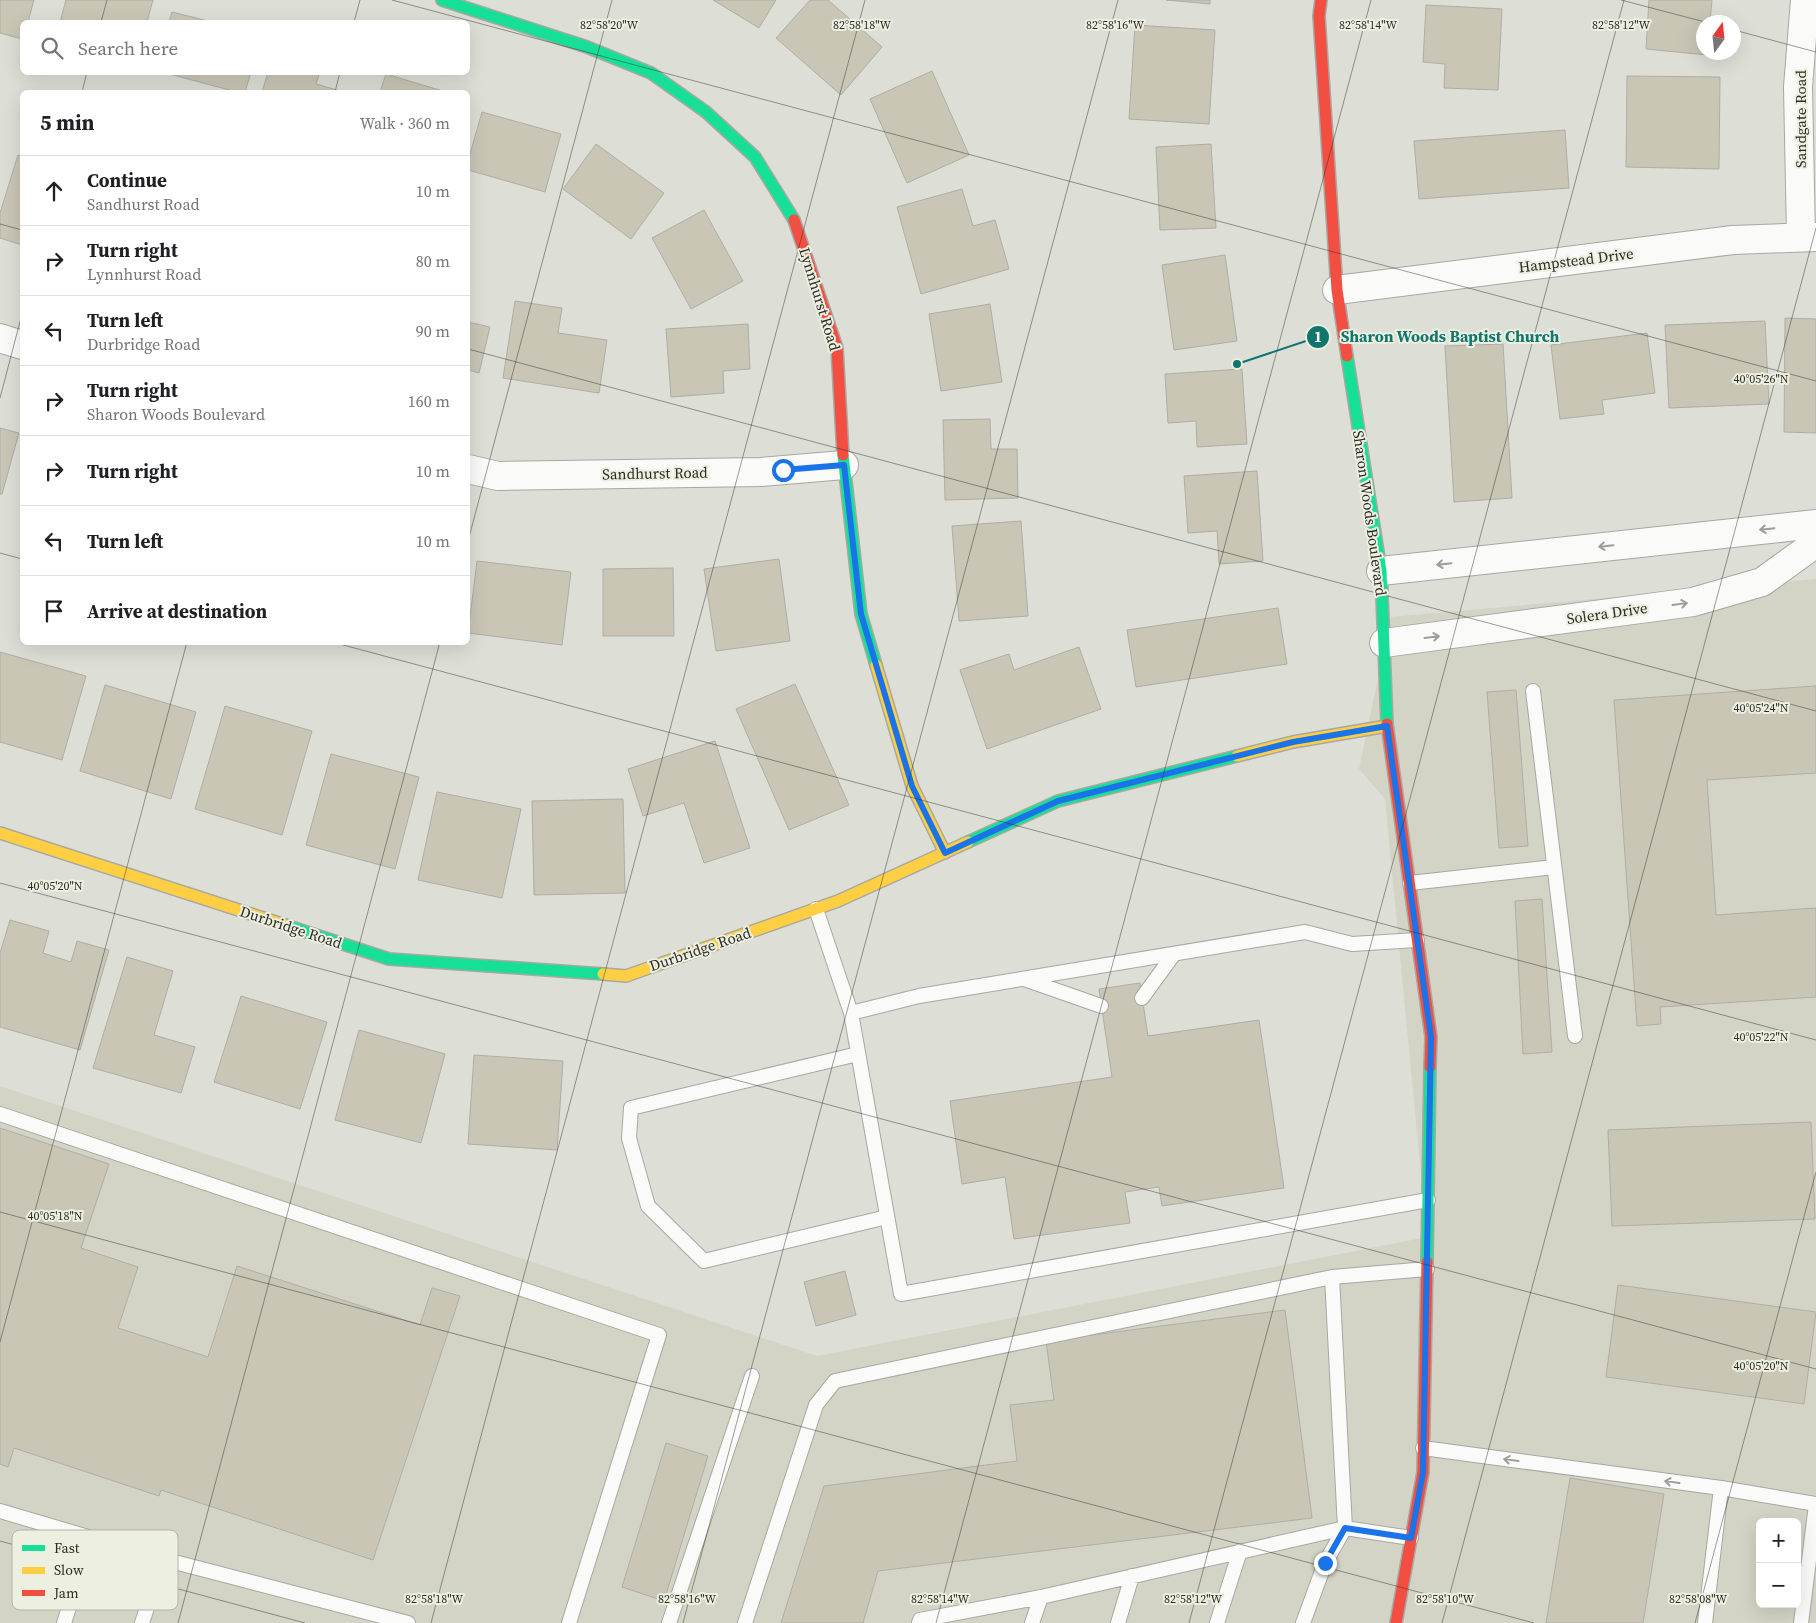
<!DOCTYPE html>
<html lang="en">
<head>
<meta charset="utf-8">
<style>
	:root { --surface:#fff; --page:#f6f6f6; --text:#202124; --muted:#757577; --line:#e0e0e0 }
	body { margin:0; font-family:"Source Serif 4",serif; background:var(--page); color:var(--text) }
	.controls { position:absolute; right:15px; bottom:15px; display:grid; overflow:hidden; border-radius:8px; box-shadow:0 5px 20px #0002 }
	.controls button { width:45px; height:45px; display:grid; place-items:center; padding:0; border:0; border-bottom:1px solid var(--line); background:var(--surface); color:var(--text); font:25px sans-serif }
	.compass { position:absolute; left:1696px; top:15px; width:45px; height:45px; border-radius:50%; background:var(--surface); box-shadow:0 5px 20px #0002; rotate:15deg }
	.stop { position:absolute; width:15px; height:15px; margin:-11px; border:4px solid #1a73e8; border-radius:50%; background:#fff }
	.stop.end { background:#1a73e8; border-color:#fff; box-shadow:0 1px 5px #0008 }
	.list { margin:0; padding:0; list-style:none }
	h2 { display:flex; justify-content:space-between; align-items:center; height:65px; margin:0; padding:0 20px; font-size:21px }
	h2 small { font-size:16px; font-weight:400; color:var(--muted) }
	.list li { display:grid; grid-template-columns:32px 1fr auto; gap:15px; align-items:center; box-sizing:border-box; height:70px; padding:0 20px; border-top:1px solid var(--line) }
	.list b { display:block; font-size:19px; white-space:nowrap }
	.list p { margin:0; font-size:16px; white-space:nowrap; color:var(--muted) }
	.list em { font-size:16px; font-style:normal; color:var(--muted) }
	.icon { flex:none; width:28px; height:28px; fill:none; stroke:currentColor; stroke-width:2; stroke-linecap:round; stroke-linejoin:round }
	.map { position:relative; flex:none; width:1816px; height:1623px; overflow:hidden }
	.search { position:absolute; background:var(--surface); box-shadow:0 5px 20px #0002; left:20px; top:20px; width:450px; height:55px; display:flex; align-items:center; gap:12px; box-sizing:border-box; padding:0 18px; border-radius:8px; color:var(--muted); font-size:19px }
	.panel { position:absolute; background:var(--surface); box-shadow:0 5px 20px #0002; left:20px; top:90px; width:450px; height:555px; border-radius:8px }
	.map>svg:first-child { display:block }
	.built { fill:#d3d4c5; fill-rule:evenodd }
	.building { fill:#cac6b6; stroke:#aeaea8 }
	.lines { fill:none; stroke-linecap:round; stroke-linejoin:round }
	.lane-casing { stroke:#a7a8a2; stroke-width:16 }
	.street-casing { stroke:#a7a8a2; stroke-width:30 }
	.fast-casing { stroke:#a7a8a2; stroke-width:14 }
	.slow-casing { stroke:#a7a8a2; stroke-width:14 }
	.jam-casing { stroke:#a7a8a2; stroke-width:14 }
	.lane { stroke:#fafaf9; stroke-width:14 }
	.street { stroke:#fafaf9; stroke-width:28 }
	.fast { stroke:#16e098; stroke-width:11 }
	.slow { stroke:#ffcf43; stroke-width:11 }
	.jam { stroke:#f24e42; stroke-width:11 }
	.oneway { stroke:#9d9d9a }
	.route { stroke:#1a73e8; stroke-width:6 }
	.ticks { fill:none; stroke:#2b2c26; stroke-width:1; stroke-opacity:0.45 }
	.labels { text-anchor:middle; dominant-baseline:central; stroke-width:4; stroke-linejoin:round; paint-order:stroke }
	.street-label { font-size:15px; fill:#2b2c26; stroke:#edefe0 }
	.key { fill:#edefe0; stroke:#b3b4a8; stroke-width:1 }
	.key-label { font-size:14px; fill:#2b2c26 }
	.ticks-label { font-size:12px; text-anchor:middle; fill:#2b2c26; stroke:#edefe0; stroke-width:4; stroke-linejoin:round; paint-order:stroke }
	.leader { fill:none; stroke:#0f766e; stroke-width:2 }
	.callout-dot { fill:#0f766e; stroke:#edefe0; stroke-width:2 }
	.mark-label { font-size:15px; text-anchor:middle; font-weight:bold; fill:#fff }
	.callout-label { font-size:16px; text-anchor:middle; font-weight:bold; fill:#0f766e; stroke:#edefe0; stroke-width:4; stroke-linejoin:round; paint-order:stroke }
</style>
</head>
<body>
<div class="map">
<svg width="1816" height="1623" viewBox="0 0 1816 1623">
	<rect width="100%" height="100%" fill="#ddded6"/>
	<path class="built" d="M1816 579V1623H0V1086L817 1356 1427 1237 1385 799 1359 769 1391 617ZM1760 1522H1797V1604H1760Z"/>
	<path class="building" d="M0 0H34L28 22H22V39L0 33Z
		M66 0H153L147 22H60Z
		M713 0H776L759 28Z
		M810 0H828L882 47 841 95 776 38Z
		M1166 0H1210V4Z
		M1649 0H1712L1710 22H1704V52H1708L1707 55 1646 49Z
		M1426 5 1502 9 1498 90 1444 88 1445 64 1423 62Z
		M172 12 212 22H169Z
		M1135 25 1215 30 1209 124 1129 119Z
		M932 71 969 155 907 183 870 99Z
		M162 72H251L245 92H237Z
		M268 72H320L316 84 344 92H262Z
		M386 74 446 92H380Z
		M1627 76 1720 77 1719 169 1626 167Z
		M482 112 561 134 545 192 468 170V161Z
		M1565 130 1569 188 1419 199 1414 141Z
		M596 144 664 193 631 239 563 189Z
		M1211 144 1216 228 1160 230 1156 147Z
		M18 155 22 157V245L0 238V213Z
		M962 189 973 226 995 220 1009 269 921 294 897 207Z
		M704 210 743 281 691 309 652 238Z
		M1225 255 1237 341 1174 350 1162 265Z
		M515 301 562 308 558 333 607 340 599 393 503 378Z
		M990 304 1002 382 941 391 929 314Z
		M1785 318 1816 319V433L1784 432Z
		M1765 321 1769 404 1669 408 1665 325Z
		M468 322 490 327 479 373 468 370Z
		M748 324 750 369 723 371 724 393 671 397 666 329Z
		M1647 333 1655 393 1602 400 1604 414 1560 419 1551 345Z
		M1503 344 1512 498 1454 502 1445 346Z
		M1242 369 1247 444 1197 447 1196 421 1168 423 1165 374Z
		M990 419 991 449H1017L1018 498 945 500 943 420Z
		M0 428 19 433 2 494H0Z
		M1257 471 1263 561 1219 564 1217 531 1188 533 1184 476Z
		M1021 521 1028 616 959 621 952 526Z
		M779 559 790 641 716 651 704 569Z
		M477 561 571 572 562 645 468 633Z
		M673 568 674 636H603V569Z
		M1278 608 1287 664 1136 687 1127 630Z
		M1079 647 1101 709 987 749 960 670 1009 654 1014 670Z
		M0 652 86 676 62 760 0 742Z
		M795 684 849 805 789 830 736 709Z
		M105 685 196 712 171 799 80 771Z
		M1816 686V773L1707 780 1716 915 1816 908V997L1660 1007 1661 1024 1637 1026 1614 700Z
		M1516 690 1528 846 1499 848 1487 692Z
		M225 706 312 731 282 835 195 809Z
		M715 741 750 848 704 863 684 803 643 816 628 769Z
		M331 754 419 777 395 869 306 845Z
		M437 792 521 809 502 898 418 880Z
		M623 799 625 893 534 895 532 801Z
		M1542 899 1552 1052 1523 1054 1515 901Z
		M10 920 49 931 43 953 71 962 77 941 109 950 80 1050 0 1027V953Z
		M127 957 173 971 154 1035 195 1047 181 1093 93 1068Z
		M1140 983 1148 1036 1259 1020 1284 1188 1162 1206 1159 1187 1125 1192 1130 1223 1014 1239 1005 1177 962 1184 950 1101 1112 1077 1099 989Z
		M241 996 327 1022 300 1109 214 1082Z
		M359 1030 445 1054 421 1143 335 1120Z
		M474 1055 563 1061 557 1150 468 1144Z
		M1811 1122 1815 1219 1612 1226 1608 1130Z
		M0 1128 109 1164 81 1248 138 1267 118 1328 208 1357 237 1266 420 1325 432 1288 460 1296 373 1560 161 1490 159 1496 14 1448 8 1467 0 1464Z
		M845 1271 856 1315 816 1326 804 1282Z
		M1618 1285 1816 1312 1804 1404 1606 1377Z
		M1285 1310 1312 1518 878 1571 863 1623H781L824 1486 1017 1461 1010 1405 1054 1400 1046 1341Z
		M666 1443 708 1456 664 1601 622 1587Z
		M1570 1478 1664 1494 1643 1623H1546Z"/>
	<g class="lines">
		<g class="lane-casing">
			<path id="lane" d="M1533 691 1575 1036
				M1410 883 1554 867
				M816 909 851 1013 901 1294 1428 1200
				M1024 979 1101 1006
				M1142 998 1174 954
				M851 1013 919 996 1305 932 1352 944 1417 940
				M858 1054 631 1108 629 1138 648 1206 704 1261 887 1217
				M0 1114 659 1335 569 1623
				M1423 1448 1721 1488 1816 1504
				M0 1511 163 1559 408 1623
				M64 1623 91 1539
				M142 1623 163 1559
				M669 1623 752 1376
				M745 1623 816 1405 835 1381 1332 1277 1427 1269
				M919 1623 920 1620 1041 1597 1345 1528 1411 1538
				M1032 1623 1041 1597
				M1118 1623 1132 1576
				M1217 1623 1240 1551
				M1303 1623 1325 1563 1345 1528 1332 1277
				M1705 1623 1721 1488
				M1801 1623 1816 1505"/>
		</g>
		<g class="street-casing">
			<path id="street" d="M1801 237 1798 87 1805 0
				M1337 290 1733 240 1816 237
				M0 338 22 345
				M468 469 498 476 761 472 844 465
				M1381 571 1816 524
				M1384 643 1693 602 1762 582 1816 543"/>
		</g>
		<g class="fast-casing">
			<path id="fast" d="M442 0 587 47 651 73 706 112 755 157 794 220
				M1347 356 1381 571 1387 724
				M843 455 861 614 876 665
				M968 842 1058 801 1237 756
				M285 925 389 959 603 974
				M1427 1262 1430 1067"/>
		</g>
		<g class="slow-casing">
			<path id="slow" d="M876 665 912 786 945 853
				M1237 756 1293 742 1387 726
				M0 833 285 925
				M603 974 626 976 838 901 968 842"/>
		</g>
		<g class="jam-casing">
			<path id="jam" d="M1321 0 1319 16 1337 290 1347 356
				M794 220 837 348 843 455
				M1387 724 1431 1037 1430 1067
				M1396 1623 1423 1472 1427 1262"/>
		</g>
		<use href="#lane" class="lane"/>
		<use href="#street" class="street"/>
		<use href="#fast" class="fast"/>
		<use href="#slow" class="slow"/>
		<use href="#jam" class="jam"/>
	</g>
	<defs><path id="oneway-shaft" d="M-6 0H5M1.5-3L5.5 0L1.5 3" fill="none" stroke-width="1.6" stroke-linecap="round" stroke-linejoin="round" transform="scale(1.25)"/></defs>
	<g class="oneway">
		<use href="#oneway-shaft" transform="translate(1767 529) rotate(174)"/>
		<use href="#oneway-shaft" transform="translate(1606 546) rotate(174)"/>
		<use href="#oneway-shaft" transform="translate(1444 564) rotate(174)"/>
		<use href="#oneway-shaft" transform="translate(1680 604) rotate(-8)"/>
		<use href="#oneway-shaft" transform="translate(1432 637) rotate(-7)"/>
		<use href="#oneway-shaft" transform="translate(1511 1460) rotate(-172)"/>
		<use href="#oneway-shaft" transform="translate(1672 1482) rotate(-172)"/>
	</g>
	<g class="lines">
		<path class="route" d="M783 470 844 465 861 614 912 786 945 853 1058 801 1293 742 1387 726 1431 1037 1423 1472 1411 1538 1345 1528 1325 1563"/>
	</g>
	<path class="ticks" d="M392 0 1816 381M1621 0 1705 22M101 22 107 0M354 22 360 0M1734 30 1816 52M82 92 87 72M335 92 340 72M0 224 22 230M468 349 1816 711M0 398 22 314M468 541 612 0M0 553 22 559M332 642 1816 1040M0 883 1816 1369M0 1212 1534 1623M0 1342 187 642M0 1541 305 1623M178 1623 440 642M431 1623 865 0M683 1623 1118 0M936 1623 1371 0M1189 1623 1624 0M1442 1623 1816 228M1695 1623 1816 1172"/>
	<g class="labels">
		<g class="street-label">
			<text transform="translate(1800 119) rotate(-90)">Sandgate Road</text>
			<text transform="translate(1576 260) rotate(-7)">Hampstead Drive</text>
			<text transform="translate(820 299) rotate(73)">Lynnhurst Road</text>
			<text transform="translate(655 473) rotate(-1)">Sandhurst Road</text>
			<text transform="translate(1370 513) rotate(82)">Sharon Woods Boulevard</text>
			<text transform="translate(1607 613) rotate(-8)">Solera Drive</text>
			<text transform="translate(291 927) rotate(18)">Durbridge Road</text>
			<text transform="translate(700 949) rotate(-19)">Durbridge Road</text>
		</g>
	</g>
	<rect x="12" y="1530" width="166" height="80" rx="8" class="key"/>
	<rect x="22" y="1545" width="23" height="6" fill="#16e098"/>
	<rect x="22" y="1567" width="23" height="7" fill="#ffcf43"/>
	<rect x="22" y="1590" width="23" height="6" fill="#f24e42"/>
	<g class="key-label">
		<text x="54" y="1553">Fast</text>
		<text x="54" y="1575">Slow</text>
		<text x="54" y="1598">Jam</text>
	</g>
	<g class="ticks-label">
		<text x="609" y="29">82°58'20"W</text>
		<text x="862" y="29">82°58'18"W</text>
		<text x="1115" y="29">82°58'16"W</text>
		<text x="1368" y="29">82°58'14"W</text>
		<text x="1621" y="29">82°58'12"W</text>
		<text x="1761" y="383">40°05'26"N</text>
		<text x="1761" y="712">40°05'24"N</text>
		<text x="55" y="890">40°05'20"N</text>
		<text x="1761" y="1041">40°05'22"N</text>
		<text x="55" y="1220">40°05'18"N</text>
		<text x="1761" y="1370">40°05'20"N</text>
		<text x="434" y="1603">82°58'18"W</text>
		<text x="687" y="1603">82°58'16"W</text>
		<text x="940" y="1603">82°58'14"W</text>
		<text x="1193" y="1603">82°58'12"W</text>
		<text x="1445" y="1603">82°58'10"W</text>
		<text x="1698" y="1603">82°58'08"W</text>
	</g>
	<path class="leader" d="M1237 364L1318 337"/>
	<g class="callout-dot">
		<circle cx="1237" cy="364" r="5"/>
		<circle cx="1318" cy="337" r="12"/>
	</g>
	<g class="mark-label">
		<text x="1318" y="342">1</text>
	</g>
	<g class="callout-label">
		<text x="1450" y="342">Sharon Woods Baptist Church</text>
	</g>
</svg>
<div class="controls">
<button>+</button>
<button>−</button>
</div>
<svg class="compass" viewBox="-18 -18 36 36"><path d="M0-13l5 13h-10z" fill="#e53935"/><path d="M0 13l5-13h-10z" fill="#757577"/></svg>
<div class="stop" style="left:783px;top:470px"></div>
<div class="stop end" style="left:1325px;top:1563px"></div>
<div class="search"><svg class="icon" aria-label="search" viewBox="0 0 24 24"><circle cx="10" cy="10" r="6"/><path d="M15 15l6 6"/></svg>Search here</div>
<section class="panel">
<h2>5 min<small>Walk · 360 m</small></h2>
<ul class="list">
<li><svg class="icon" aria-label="ahead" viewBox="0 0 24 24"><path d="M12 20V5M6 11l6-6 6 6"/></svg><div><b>Continue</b><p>Sandhurst Road</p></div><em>10 m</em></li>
<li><svg class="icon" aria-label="right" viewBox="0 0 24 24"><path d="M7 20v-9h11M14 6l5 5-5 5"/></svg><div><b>Turn right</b><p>Lynnhurst Road</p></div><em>80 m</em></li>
<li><svg class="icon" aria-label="left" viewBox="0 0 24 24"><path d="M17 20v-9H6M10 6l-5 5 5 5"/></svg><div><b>Turn left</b><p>Durbridge Road</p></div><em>90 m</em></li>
<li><svg class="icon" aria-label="right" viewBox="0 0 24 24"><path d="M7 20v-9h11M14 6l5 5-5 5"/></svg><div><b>Turn right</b><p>Sharon Woods Boulevard</p></div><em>160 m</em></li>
<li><svg class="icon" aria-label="right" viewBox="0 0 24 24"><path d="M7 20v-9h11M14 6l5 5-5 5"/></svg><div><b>Turn right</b></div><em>10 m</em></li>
<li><svg class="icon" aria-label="left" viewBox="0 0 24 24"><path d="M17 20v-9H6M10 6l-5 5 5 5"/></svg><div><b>Turn left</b></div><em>10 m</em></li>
<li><svg class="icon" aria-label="arrive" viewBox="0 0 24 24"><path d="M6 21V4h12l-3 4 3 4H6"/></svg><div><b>Arrive at destination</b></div></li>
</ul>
</section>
</div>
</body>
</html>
